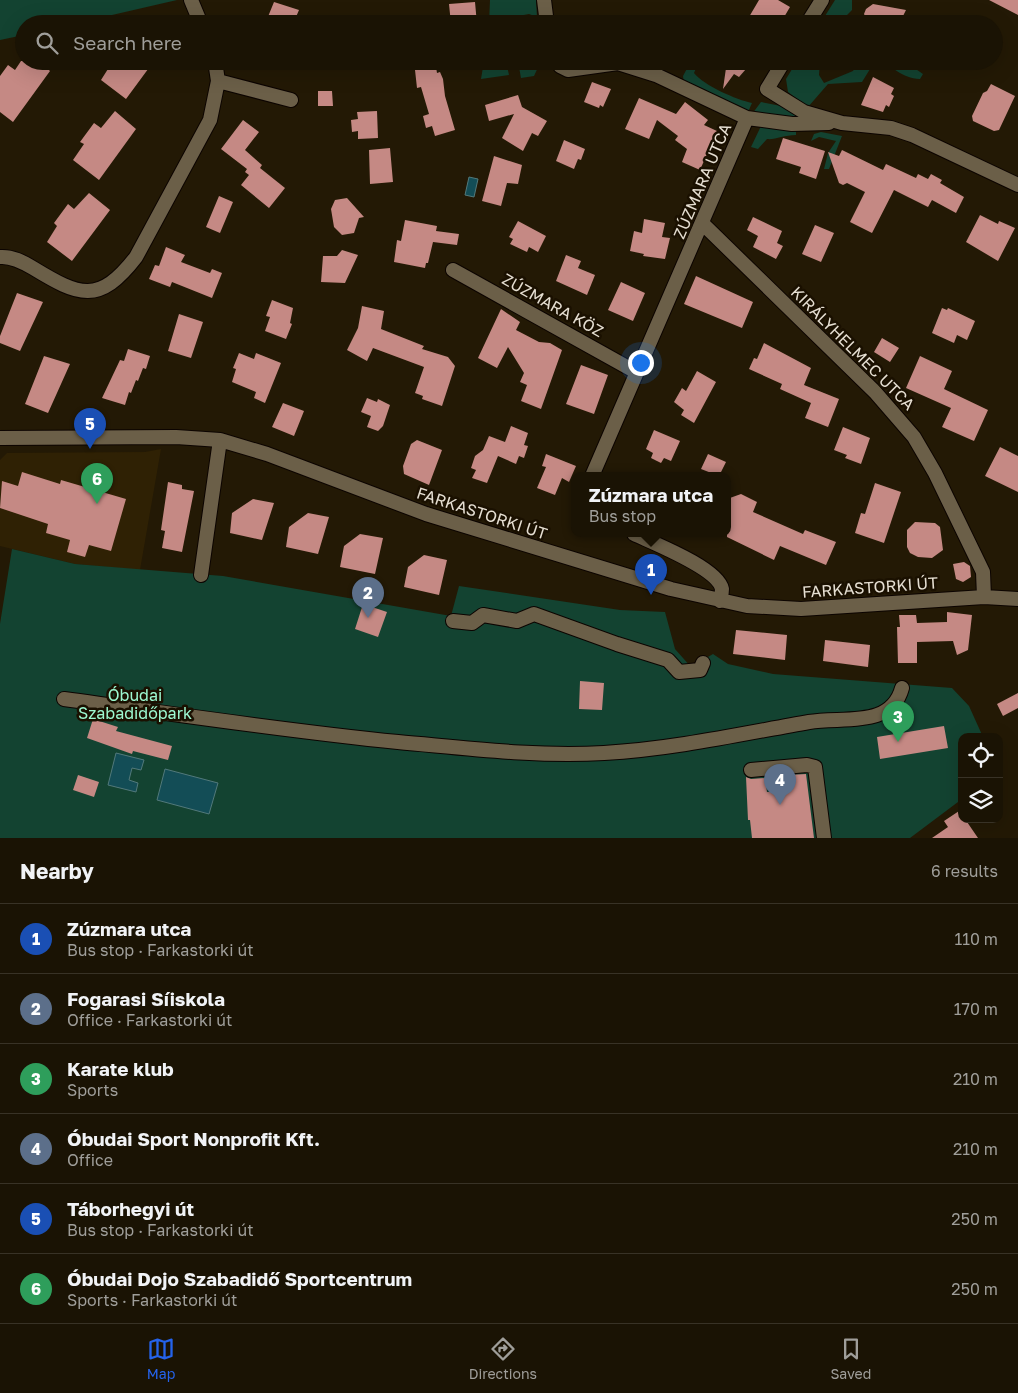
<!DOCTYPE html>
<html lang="en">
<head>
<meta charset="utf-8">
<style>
	:root { --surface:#1a1304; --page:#272013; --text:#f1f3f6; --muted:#9f9e9a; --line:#383226; --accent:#2563eb }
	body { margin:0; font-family:"Golos Text",sans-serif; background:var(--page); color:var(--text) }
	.controls { position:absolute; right:15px; bottom:15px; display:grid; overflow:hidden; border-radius:10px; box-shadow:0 5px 20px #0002 }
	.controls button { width:45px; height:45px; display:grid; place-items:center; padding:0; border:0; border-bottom:1px solid var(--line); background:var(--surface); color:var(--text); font:25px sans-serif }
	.you { position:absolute; left:640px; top:362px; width:18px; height:18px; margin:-12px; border:4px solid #fff; border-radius:50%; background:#1a73e8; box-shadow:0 0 0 8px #1a73e833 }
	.badge { display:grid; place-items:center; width:32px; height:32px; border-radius:50%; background:var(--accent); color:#fff; font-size:16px; font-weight:700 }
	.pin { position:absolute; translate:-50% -41px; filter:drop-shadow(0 1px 2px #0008) }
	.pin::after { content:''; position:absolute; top:26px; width:18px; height:15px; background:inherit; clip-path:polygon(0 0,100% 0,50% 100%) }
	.popup { position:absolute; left:571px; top:472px; width:160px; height:65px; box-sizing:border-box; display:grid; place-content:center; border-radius:10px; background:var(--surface); filter:drop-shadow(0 1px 4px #0005); font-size:16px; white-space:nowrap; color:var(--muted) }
	.popup b { font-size:19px; color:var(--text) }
	.popup::after { content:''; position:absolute; left:50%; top:100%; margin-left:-10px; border:10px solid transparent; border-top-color:var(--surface) }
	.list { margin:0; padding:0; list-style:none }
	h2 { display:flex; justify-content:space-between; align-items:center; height:65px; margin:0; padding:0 20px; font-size:21px }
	h2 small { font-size:16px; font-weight:400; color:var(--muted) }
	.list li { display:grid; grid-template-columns:32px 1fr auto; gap:15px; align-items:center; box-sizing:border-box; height:70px; padding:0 20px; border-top:1px solid var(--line) }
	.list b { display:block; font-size:19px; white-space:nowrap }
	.list p { margin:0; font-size:16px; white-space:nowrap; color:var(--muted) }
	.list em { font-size:16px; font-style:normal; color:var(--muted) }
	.icon { flex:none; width:28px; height:28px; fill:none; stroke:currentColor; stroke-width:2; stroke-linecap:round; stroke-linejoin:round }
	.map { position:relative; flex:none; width:1018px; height:838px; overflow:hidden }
	.search { position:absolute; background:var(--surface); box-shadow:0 5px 20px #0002; left:15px; right:15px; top:15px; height:55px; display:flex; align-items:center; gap:12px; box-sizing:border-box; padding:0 18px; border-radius:28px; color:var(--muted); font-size:19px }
	.sheet { height:485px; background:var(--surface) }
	nav { display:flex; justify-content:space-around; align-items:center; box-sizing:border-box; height:70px; border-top:1px solid var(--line); background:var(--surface); font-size:14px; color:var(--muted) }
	nav a { display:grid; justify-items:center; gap:2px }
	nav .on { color:var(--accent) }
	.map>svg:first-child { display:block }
	.built { fill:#2f2104 }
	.green { fill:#134331 }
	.water { fill:#134d56; stroke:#52797b }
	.building { fill:#c58984 }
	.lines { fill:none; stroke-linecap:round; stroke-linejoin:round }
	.minor-casing { stroke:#0c0400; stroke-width:16 }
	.minor { stroke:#6b5f48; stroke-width:14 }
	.labels { text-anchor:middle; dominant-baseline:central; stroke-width:5; stroke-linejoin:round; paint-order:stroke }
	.street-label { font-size:16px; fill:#e6dfd2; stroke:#1a1000 }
	.park-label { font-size:16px; fill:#9df9d1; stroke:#1a1000 }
</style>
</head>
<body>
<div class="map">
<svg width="1018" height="838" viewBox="0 0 1018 838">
	<rect width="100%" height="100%" fill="#231905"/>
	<path class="built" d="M161 449 140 570 75 564 0 546V460L7 453 145 452Z"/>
	<path class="green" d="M0 0H177L73 24H24V35L0 40Z
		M490 0H536L537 17 529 14 503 19 499 24H489Z
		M835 0H852V10L838 24H820Z
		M484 61H506L509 75 481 79Z
		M533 61H541L534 76 521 78 519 67 528 65Z
		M691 61H699L694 73C703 85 737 100 752 103L748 112 684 83 683 76Z
		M797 61H820L819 75 824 83 853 71 859 61H875L862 82 828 84 808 107 788 92 786 79Z
		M876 61H904L923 74 920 79C901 78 894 66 876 61Z
		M761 102 791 108 809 119 752 114Z
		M761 126 796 129V135C784 135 775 140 767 139L758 149 751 147Z
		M821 132 842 136 829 169H824L828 153 836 141 819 137 811 141 814 134Z
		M12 549 75 564 223 576 451 616 459 586 620 610 665 612 675 649 691 667 713 654 728 664 773 674 952 688 969 706 983 737H962V799L910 838H0V624Z"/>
	<path class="water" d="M469 177 478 179 474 197 465 195Z
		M116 753 144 760 141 770 132 768 129 780 138 783 136 792 108 785Z
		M165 769 218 783 209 814 157 800Z"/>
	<path class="building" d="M759 0H778L790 7 780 24H760L749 17Z
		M989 0H1018V15Z
		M274 2 299 10 293 24H265Z
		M475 2 477 24H451L449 4Z
		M873 4 906 10 899 24H872L867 20 864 14 866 9Z
		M21 61H40L50 71 13 122 0 112V76L8 65 15 70Z
		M113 61H154L126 99 101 80Z
		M414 61H435L437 73 440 72 443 79 445 96 455 130 435 136 432 126 426 128 423 116 429 114 421 87 417 88Z
		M716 61H753L739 77 734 74 723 89 726 68Z
		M873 77 894 88 891 94 894 96 889 107 886 105 883 112 861 105Z
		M592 82 611 89 603 107 600 105 599 108 584 102Z
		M991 84 1015 96 999 130 994 131 973 121 972 116 983 93 987 91Z
		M318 91H332L333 106H318Z
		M518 95 522 107 547 121 538 136 532 133 523 151 502 138 514 114 489 121 485 105Z
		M639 98 676 114 685 102 708 120 704 125 717 131 700 170 682 162 687 149 675 140 678 136 657 120 649 139 625 129Z
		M115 111 136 129 99 180 73 160 84 144 80 142 94 123 101 128Z
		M377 111 378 138 358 139V131L352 132 351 120 358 119 357 112Z
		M243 120 259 132 245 150 262 165 260 168 285 188 269 208 241 185 249 175 245 172 247 169 221 149Z
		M783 138 825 151 816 179 799 173 801 167 776 159Z
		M564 140 585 149 581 160 578 159 574 169 556 161Z
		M390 148 393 182 370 184 369 150Z
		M842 150 883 170 886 164 916 178 918 174 928 179 931 174 942 180 940 183 964 197 956 213 932 200 928 207 894 190 872 233 850 222 865 192 847 183 843 185 839 183 828 152 839 156Z
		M494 156 522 165 518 184 507 183 501 206 482 201Z
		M89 193 110 210 72 261 47 242 57 226 54 223 68 204 74 209Z
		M219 196 233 202 220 233 206 227Z
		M347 198 364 217 359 218 354 233 342 235 334 227 331 209 335 200Z
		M980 215 998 224 999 221 1015 228 998 261 966 242Z
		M753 217 782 231 777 243 783 246 776 259 753 247 758 236 747 230Z
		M644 219 665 223 662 237 670 238 665 259 643 256 644 254 630 251 634 231 642 233Z
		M405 220 437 226 436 231 459 234 457 245 433 242 428 263H426L425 268 394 262 397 240 401 241Z
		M518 221 546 236 538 252 529 247 527 252 510 244 513 239 509 237Z
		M815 225 834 233 821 262 802 254Z
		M166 247 185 255 181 262 210 273 212 269 222 273 212 298 172 282 170 287 149 279 155 265 159 266Z
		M342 250 358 255 345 283 321 282 323 256H337Z
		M566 255 581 261 578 268 595 275 587 295 556 281Z
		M696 276 753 302 742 328 684 304Z
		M621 282 645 293 633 321 608 310Z
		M17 293 43 302 20 351 0 343V336Z
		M272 300 293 308 290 323 292 324 286 339 265 331 270 317 266 316Z
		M362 306 384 311 381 329 424 346 422 349 448 357 455 366 442 406 422 399 423 396 415 393 424 367 373 348 367 361 347 350 358 328Z
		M942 308 947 310 948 308 975 321 967 340 957 335 954 343 932 333Z
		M501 309 520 322 516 330 539 342 550 343 562 350 541 409 521 401 527 385 520 382 524 373 508 347 497 368 478 358Z
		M179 314 203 322 191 358 168 351Z
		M882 338 899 348 890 362 874 352Z
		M764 343 811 368 804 385 839 399 828 427 805 418 811 403 780 389 782 384 749 369 754 358 757 359Z
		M128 349 150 356 146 369 143 368 138 381 136 380 131 393 129 392 125 405 102 398 120 360 124 361Z
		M239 353 254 359 256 353 281 363 265 403 254 398 256 392 232 382 236 369 233 368Z
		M44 356 70 364 48 413 25 404Z
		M920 356 952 371 944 389 988 410 974 441 942 427 951 408 906 388Z
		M581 365 608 375 594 414 566 404Z
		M697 371 716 382 694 423 681 415 684 410 674 402 682 388 686 391Z
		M367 398 377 402 378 399 390 405 383 426 378 431 367 427 371 416 361 412Z
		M283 403 304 411 294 436 272 427Z
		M511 426 528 433 524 445 528 446 524 458 519 456 516 464 498 456 487 483 472 478 476 470 471 468 475 456 483 450 489 436 505 442Z
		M843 427 870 438 861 464 845 458 847 455 834 450Z
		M654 430 680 441 671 461 664 458 661 463 651 458 653 453 646 449Z
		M417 440 442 450 429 485 404 474 403 466 411 444Z
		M1000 447 1018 456V492L985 476Z
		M546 454 576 466 569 482 562 478 555 495 537 488 546 467 542 466Z
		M708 454 726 462 719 476 701 469Z
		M22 472 60 484 61 480 126 499 111 551 89 545 85 557 67 552 70 540 46 533 48 524 0 508 2 481 18 486Z
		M168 482 182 485V489L194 491 182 552 162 548 165 531 161 530Z
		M875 483 901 492 884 543 855 533 861 513 865 514Z
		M741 494 757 502 753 512 803 534 805 530 836 542 826 565 780 546 774 560 727 537V499Z
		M253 499 274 503 262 540 230 533 232 513Z
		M308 513 329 517 318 554 286 547 289 527Z
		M915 522 935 523 940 527 943 550 932 558 918 557 910 553 907 547V530Z
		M360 534 383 538 375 574 340 567 344 546Z
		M424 555 447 560 439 595 404 587 408 567Z
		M964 562 970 566 971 577 963 582 956 579 953 564Z
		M363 604 387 612 378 637 355 629Z
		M947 612 972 615 968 650 957 655 953 641 917 642V663H898L897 627H900L899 615H916L917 623 947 622Z
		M736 630 787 635 785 660 733 654Z
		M825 640 870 645 868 667 823 661Z
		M580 681 604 683 602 710 579 709Z
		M1018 693V708L1003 716 997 704Z
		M93 719 118 727 116 731 172 746 168 760 133 751 132 754 87 738Z
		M944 726 948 748 880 759 877 737Z
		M806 774 814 838H752L750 820H748L746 777 751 779 765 778 767 792 789 790 788 775Z
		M78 775 99 782 94 797 73 790Z
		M959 811 962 819H965L978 838H932L948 827 944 821Z"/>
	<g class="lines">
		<g class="minor-casing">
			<path id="minor" d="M191 0 201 24
				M544 0 547 24
				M807 24 822 0
				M557 61 560 66 568 70 618 63 656 75 747 118 792 124 829 123
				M784 61 767 89 804 112 842 123 891 128 912 135 1018 185
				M218 81 291 100
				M703 224 875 392 914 437 935 473 983 572 984 597
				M0 257C12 256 23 262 33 268 79 296 99 305 136 257L210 120 218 81 215 61
				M453 270 636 372
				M0 438 176 437 220 440 267 454 426 514 671 589 747 606 801 609 984 597 1018 599
				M592 476 747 118
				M634 534C653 543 718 568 722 589 722 593 721 598 720 601
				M201 575 220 440
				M453 621 472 623 483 615 517 621 534 614 617 644 668 660 679 672 700 670 703 663
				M64 699C175 714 286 731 398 742 466 748 535 757 604 753 673 749 741 734 809 722 842 716 891 729 902 688
				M751 770 807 765 815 767 824 838"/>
		</g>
		<use href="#minor" class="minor"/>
	</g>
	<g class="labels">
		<g class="street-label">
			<text transform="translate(702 181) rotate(-67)">ZÚZMARA UTCA</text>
			<text transform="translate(553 305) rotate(29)">ZÚZMARA KÖZ</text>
			<text transform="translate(853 348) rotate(45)">KIRÁLYHELMEC UTCA</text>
			<text transform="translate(482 513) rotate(18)">FARKASTORKI ÚT</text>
			<text transform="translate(870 587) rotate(-4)">FARKASTORKI ÚT</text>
		</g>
		<g class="park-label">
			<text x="135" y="695">Óbudai<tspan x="135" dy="18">Szabadidőpark</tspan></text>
		</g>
	</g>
</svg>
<div class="controls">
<button><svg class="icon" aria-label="locate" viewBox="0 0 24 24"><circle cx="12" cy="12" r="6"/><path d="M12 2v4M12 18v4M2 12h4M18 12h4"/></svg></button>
<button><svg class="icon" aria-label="layers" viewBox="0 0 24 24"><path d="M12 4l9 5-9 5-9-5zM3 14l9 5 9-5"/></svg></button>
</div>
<div class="you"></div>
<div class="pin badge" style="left:651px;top:595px;background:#1a4fb4">1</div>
<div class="popup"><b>Zúzmara utca</b>Bus stop</div>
<div class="pin badge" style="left:368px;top:618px;background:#5c6f8a">2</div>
<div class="pin badge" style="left:898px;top:742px;background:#2e9e5b">3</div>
<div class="pin badge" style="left:780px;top:805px;background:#5c6f8a">4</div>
<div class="pin badge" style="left:90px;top:449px;background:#1a4fb4">5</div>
<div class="pin badge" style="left:97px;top:504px;background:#2e9e5b">6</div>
<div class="search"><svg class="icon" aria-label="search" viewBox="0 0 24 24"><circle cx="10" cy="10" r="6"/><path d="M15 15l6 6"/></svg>Search here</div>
</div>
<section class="sheet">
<h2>Nearby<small>6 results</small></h2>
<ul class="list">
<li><span class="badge" style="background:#1a4fb4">1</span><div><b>Zúzmara utca</b><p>Bus stop · Farkastorki út</p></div><em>110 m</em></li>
<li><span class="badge" style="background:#5c6f8a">2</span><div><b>Fogarasi Síiskola</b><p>Office · Farkastorki út</p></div><em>170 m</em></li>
<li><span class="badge" style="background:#2e9e5b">3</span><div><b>Karate klub</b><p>Sports</p></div><em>210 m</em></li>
<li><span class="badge" style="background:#5c6f8a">4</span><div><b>Óbudai Sport Nonprofit Kft.</b><p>Office</p></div><em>210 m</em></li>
<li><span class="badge" style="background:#1a4fb4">5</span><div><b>Táborhegyi út</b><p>Bus stop · Farkastorki út</p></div><em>250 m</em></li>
<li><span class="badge" style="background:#2e9e5b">6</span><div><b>Óbudai Dojo Szabadidő Sportcentrum</b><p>Sports · Farkastorki út</p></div><em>250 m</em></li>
</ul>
</section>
<nav>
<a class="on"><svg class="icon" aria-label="map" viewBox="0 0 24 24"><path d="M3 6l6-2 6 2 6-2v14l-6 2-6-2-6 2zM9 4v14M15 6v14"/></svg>Map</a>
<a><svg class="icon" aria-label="directions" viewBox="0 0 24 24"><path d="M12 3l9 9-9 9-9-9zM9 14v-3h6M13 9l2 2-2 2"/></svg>Directions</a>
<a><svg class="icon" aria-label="saved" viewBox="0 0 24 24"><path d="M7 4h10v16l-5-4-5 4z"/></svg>Saved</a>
</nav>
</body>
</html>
